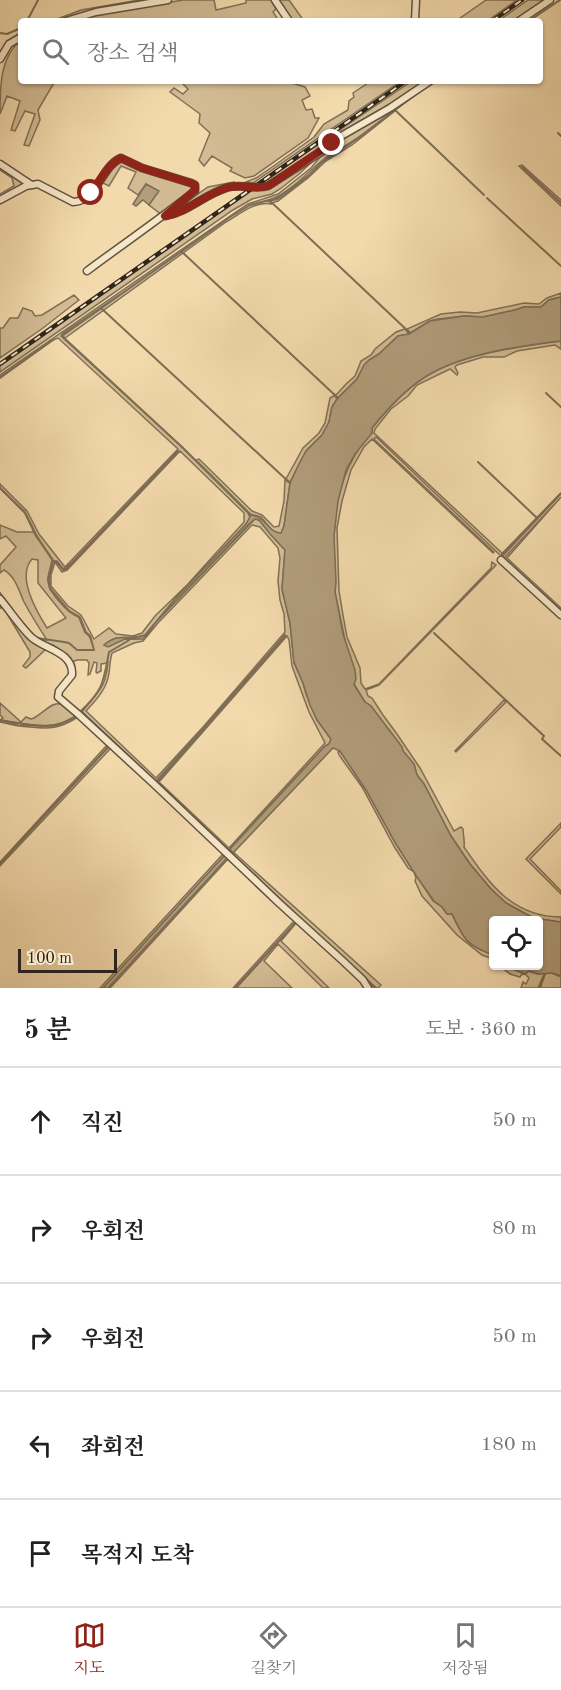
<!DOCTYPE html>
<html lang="ko">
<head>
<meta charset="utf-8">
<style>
	:root { --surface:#fff; --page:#f6f6f6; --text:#202124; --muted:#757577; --line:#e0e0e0; --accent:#8f2418 }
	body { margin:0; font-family:"Old Standard TT","Noto Serif KR",serif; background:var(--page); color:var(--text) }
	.controls { position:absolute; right:18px; bottom:18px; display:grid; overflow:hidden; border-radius:6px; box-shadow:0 2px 4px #0004 }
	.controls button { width:54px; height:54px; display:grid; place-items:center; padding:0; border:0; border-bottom:2px solid var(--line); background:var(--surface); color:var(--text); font:30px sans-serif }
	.scale { position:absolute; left:18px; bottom:15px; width:99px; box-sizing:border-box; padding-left:6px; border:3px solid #30261b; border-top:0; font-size:16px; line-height:21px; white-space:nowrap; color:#30261b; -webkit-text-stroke:4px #f7e7c9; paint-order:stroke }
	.stop { position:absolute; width:18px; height:18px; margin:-14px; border:4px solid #8f2418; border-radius:50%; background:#fff }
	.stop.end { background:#8f2418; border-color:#fff; box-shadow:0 2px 6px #0008 }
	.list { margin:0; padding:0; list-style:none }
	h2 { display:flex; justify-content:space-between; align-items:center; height:78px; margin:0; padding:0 24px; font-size:26px }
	h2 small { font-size:20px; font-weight:400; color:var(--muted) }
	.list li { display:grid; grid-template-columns:39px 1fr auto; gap:18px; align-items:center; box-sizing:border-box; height:108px; padding:0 24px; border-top:2px solid var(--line) }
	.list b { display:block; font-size:22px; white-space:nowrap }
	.list em { font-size:20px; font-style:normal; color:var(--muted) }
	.icon { flex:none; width:33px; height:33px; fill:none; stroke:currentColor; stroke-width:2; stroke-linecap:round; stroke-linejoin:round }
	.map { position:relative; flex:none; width:561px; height:988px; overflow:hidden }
	.search { position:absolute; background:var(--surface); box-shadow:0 2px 4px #0004; left:18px; right:18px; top:18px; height:66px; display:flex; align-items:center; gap:15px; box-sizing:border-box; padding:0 21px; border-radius:6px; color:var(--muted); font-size:22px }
	.sheet { height:618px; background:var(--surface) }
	nav { display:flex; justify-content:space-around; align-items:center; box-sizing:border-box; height:84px; border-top:2px solid var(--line); background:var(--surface); font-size:16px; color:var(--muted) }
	nav a { display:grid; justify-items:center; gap:3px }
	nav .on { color:var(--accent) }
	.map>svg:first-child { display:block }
	.green { fill:#d2bb93; stroke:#817057; stroke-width:1.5; fill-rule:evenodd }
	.water { fill:#b19d7b; stroke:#7d6d55; stroke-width:1.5 }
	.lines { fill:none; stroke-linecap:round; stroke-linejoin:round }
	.stream { stroke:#7d6d55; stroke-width:2 }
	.minor-casing { stroke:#61533f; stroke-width:9 }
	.minor { stroke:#f7e7c9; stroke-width:6 }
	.rail-casing { stroke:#30261b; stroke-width:4.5 }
	.rail { stroke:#f7e7c9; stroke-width:2; stroke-dasharray:7; stroke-linecap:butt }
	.route { stroke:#8f2418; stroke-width:8 }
</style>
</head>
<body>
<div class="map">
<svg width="561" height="988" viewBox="0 0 561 988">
	<rect width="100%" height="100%" fill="#f3daac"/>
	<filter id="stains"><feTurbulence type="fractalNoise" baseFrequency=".00333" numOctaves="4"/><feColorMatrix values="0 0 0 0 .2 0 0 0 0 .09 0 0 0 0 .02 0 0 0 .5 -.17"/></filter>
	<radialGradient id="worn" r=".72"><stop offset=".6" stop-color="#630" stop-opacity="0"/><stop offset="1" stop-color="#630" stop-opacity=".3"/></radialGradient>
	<path class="green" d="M139 0H153L78 15 60 21H52L81 10Z
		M183 0H214L216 10 246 3V0H271L276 9 273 12 279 21H73L95 15Z
		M279 0H289L304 21H293Z
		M486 0H517L487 21H456Z
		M528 0H547L516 21H498Z
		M21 40V81H55L38 110 40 120 29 146 24 145 35 114 25 111 15 131 11 130 20 101 7 96 0 114C0 86 0 57 21 40Z
		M180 81H275L276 83 286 81 305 87 310 96 302 100 306 110 312 109 315 118H319L308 138 254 176 245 178 230 171 232 168 212 156 204 166 199 160 210 133 199 123 200 114 170 92 174 88 183 94 188 89Z
		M371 81H401L253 183 246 182 256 178 275 165 314 137 324 124 348 110 349 101 354 97 353 93Z
		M412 81H427L271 183 259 185Z
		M432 81H434C410 98 387 116 363 134 351 143 337 150 324 159 306 173 291 193 269 200L271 204C255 201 240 214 226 222L65 338 63 336 64 334 119 295 62 334 61 336 182 447 248 513 250 518 246 524 175 599 145 635C128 642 121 631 104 645L125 639H129V640L130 639C147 640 146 635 156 622L255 519 259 520 285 550 282 589 290 623 294 663 303 683 306 694 317 720 331 739 329 744 325 746 230 849 381 985 378 988H374L157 782 286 635 156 781 82 712C98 691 106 689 108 661L107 663 101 664V671L97 673 96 672 97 663 94 662 90 674 88 675 89 663 87 660H77L72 662 62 651 53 645 34 638 0 597V593L32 635 39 639 47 640C39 628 31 615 24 602 19 591 15 576 4 570L0 573V565L16 547 6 536 0 539V525L17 532H34L52 560C51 567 48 573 48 580 48 592 68 614 79 617L85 632 89 636 92 642 90 636 86 632 80 617 69 611 51 589 49 579 53 562 58 563 63 570 67 569 178 451 73 562 63 569 57 561H53L37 536 25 512 0 488V484L27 511 39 534 65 567 178 449 58 338 53 340 0 377V375L233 214 248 204 278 194 311 168 325 151 343 137ZM180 451 244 513V522L187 585 155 616 142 633 133 636 116 634 109 628 94 639 81 615 68 606 51 586V575L55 562 62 572 67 570ZM252 525 260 527 278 548 280 558 278 581 280 600 284 614 285 632 203 727 156 778 86 711C96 700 107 689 109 673 110 666 110 660 112 653L134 643 143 641 158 623ZM32 559 38 560V583L66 618 47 628C37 612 16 577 32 559ZM287 636 289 640 292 666 309 712 325 743 229 848 159 782Z
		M395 111 352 145 326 161 308 178 278 201 272 203 270 201 278 199 310 175 321 163 359 138Z
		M314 160 299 174 280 189 272 194 252 199 233 210 0 372V366L254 189C273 194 285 175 300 166 305 164 309 162 314 160Z
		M123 161 185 182 191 186V191L162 215 149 205 158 191 146 184 138 195 128 188 136 172 121 166 109 186 103 183 116 164Z
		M522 165 561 200V206L519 166Z
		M0 166 25 183 0 199V194L14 186 12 178 0 170Z
		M234 182 233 184 172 212 208 187Z
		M561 293V297L549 300 541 307H524L515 310 483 317 464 316 438 319 430 321 410 333 407 329 441 314 460 312 477 313 524 303 539 304 547 298Z
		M74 295 79 300 43 328 0 358V328H3L10 318H18L23 308 32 311 35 316 42 315Z
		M405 329 409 334 398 336 379 354 369 360 365 365 357 379 338 398 335 396 337 399 332 407 329 422 322 435 306 451 290 482 286 479 303 448 319 433 325 423 330 398 337 394 346 384 355 376 361 361 371 355 375 349 396 332Z
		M561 341V349L555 345 517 351 504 357H483L457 365 455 367 458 373 457 375 450 369 417 385 408 396 391 409 375 429 374 433 502 553V555L561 494 502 557 376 437 374 439 494 552 493 553 372 439 364 447 351 470 342 501 337 528 339 591 343 615 347 637 360 668 361 683 365 689 379 684 491 568 492 562 496 565 379 685 366 690 368 696 372 698 383 715 397 734 420 768 454 831 461 827 463 829C463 835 465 840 464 847 489 883 512 917 561 917V922H559L534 918 526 914 506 903 491 889 470 864 451 836 424 784 417 775 414 764 403 751 402 747 371 706 365 702 354 684 335 592C337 573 333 555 334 536 335 509 341 478 355 455 359 447 366 440 372 433V428C388 408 407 387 430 374 467 353 519 347 561 341Z
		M199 459 252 511 262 515 274 527 279 526 284 501 285 480 290 483 284 526 281 534 274 533 261 517 250 514 196 460Z
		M561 497 507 558 561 608V612L504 560 505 557Z
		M3 607 36 644 47 648 26 668 23 666 30 657V652Z
		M504 700 506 702 456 752 455 751Z
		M0 703 21 722 26 717 31 719 34 718C55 705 53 695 77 715 54 732 29 724 4 721L18 725 56 726 78 715 360 979 365 986 297 922 281 941 329 988H323L278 944 264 961 292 988H236L296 922 235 988H233L294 921 228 859 124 973 110 988H108L227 858 224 856 103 988H100L223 854 113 748H111L0 866V864L108 748 0 862 108 744 78 717C54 732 45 728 19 726 12 725 6 723 0 722V721H4L0 720 3 718 0 715Z
		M340 751 366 790 396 844 433 901 442 907 447 914H452C463 938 466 946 493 954V959L482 955 457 935 422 896 415 881 416 878 414 872 408 868 395 848 362 787 339 755 338 752Z
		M561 823V827L530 859 561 891V894L526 859Z
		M500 966H506L525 974 529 971 538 974 552 973 561 977V988H540L544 974 538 988H521L523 982 526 984 529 978 525 974 521 975 520 977 510 974Z"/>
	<path class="water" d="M146 184 159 191 149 205 143 200 136 206 133 204Z
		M561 297V341C519 346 467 353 430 374 407 387 388 408 372 428V433L355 454 346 470 338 501 334 536 336 582 335 592 343 634 355 670 356 679 354 685 365 702 371 706 402 747 403 751 414 764 417 775 424 784 451 836 470 864 491 889 506 903 526 914 534 918 561 922V976L552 973 538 974 529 971 525 974 506 966H538V921H494L493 955C466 945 464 939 452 914H447L442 907 434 901 417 877 396 844 366 790 340 751 333 748 233 853 230 849 325 746 329 744 331 739 317 720 310 705 303 683 294 662 290 623 282 589 285 550 270 534 259 520 255 519 249 524 156 622 143 639H125L108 647 104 645C121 631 129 642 145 635L175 599 246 524 251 515C268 518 267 532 281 533L284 526 290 483 298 466 306 451 322 435 329 422 332 407 337 399 357 379 364 365 369 360 379 354 398 336 409 334 430 321 464 316 483 317 515 310 524 307H541L549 300Z
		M224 856 227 858 108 988H103Z"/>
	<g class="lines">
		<path class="stream" d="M27 21 38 0
			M529 21 560 0
			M0 33 7 34 21 28
			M395 110 484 195
			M558 133 561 136
			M522 167 561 203
			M487 198 561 266
			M269 200 410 333
			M181 251 338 398
			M101 308 290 483
			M0 378 53 340
			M546 393 561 407
			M478 462 537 518
			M0 488 25 513 36 536 53 560 48 579 50 589 69 611 79 617 85 632 90 636 94 650H77L69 643 64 642 37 638
			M251 515 182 447 62 336 230 217 250 205 277 198 309 175 322 162 358 138 415 95
			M502 554 561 493
			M53 561 57 562 63 569 67 568 178 451
			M0 593 6 602
			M0 608 2 607
			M11 609 29 630
			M434 633 544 736 542 739 561 756
			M81 711 153 779
			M80 712C104 689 103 683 109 652L126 642 130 639
			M0 720C28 724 51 733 77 716
			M175 800 157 782 285 635
			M240 862 299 917
			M0 863 108 747
			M363 976 376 988
			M236 988 296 922
			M540 988 545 974"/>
		<g class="minor-casing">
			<path id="minor" d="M275 0 289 21
				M66 21 96 12 168 0
				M415 21 416 0
				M519 21 550 0
				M0 59 9 44 21 37
				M0 164 30 184
				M0 200 26 186 38 184 73 202C98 201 100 167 121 158L142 168 191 183 195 185V191C160 219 123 244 87 271
				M165 216C188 212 204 195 226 188 240 183 254 190 268 186L321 152 343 135 390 108 430 81
				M501 560 561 615
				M0 599C10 611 19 625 30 636 42 649 74 651 72 675L59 691 58 697 78 714 156 786 279 903 344 962 363 980 368 988"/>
		</g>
		<use href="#minor" class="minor"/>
		<g class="rail-casing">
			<path id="rail" d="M492 21 522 0
				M0 364 406 81"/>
		</g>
		<use href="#rail" class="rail"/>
	</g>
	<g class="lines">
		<path class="route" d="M91 193C99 182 108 164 121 158L142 168 191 183 195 185V190L165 216C188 212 204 195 226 188 240 183 254 190 268 186L332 143"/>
	</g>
	<rect width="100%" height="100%" filter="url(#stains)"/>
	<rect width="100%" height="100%" fill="url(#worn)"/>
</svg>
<div class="controls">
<button><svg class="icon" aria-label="locate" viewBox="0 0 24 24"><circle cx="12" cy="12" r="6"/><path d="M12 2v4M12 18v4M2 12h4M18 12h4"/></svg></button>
</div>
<div class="scale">100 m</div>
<div class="stop" style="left:91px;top:193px"></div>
<div class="stop end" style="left:332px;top:143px"></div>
<div class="search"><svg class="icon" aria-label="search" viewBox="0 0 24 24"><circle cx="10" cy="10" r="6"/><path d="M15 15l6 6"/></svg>장소 검색</div>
</div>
<section class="sheet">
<h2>5 분<small>도보 · 360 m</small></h2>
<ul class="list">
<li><svg class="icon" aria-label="ahead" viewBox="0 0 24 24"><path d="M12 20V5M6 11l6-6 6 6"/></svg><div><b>직진</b></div><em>50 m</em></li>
<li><svg class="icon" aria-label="right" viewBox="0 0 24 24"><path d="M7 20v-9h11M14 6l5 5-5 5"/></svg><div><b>우회전</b></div><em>80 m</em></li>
<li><svg class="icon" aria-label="right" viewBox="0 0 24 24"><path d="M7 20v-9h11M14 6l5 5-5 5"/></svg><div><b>우회전</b></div><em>50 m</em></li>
<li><svg class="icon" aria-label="left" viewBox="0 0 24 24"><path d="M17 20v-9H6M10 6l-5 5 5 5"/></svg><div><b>좌회전</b></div><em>180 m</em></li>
<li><svg class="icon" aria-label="arrive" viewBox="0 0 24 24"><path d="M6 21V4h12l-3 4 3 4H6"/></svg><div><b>목적지 도착</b></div></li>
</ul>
</section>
<nav>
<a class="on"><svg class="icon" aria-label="map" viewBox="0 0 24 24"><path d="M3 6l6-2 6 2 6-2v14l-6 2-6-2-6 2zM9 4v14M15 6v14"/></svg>지도</a>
<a><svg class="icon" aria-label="directions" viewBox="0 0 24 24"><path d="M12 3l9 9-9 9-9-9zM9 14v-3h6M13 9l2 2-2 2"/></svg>길찾기</a>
<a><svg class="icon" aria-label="saved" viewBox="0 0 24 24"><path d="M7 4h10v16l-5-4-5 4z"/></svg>저장됨</a>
</nav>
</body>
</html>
